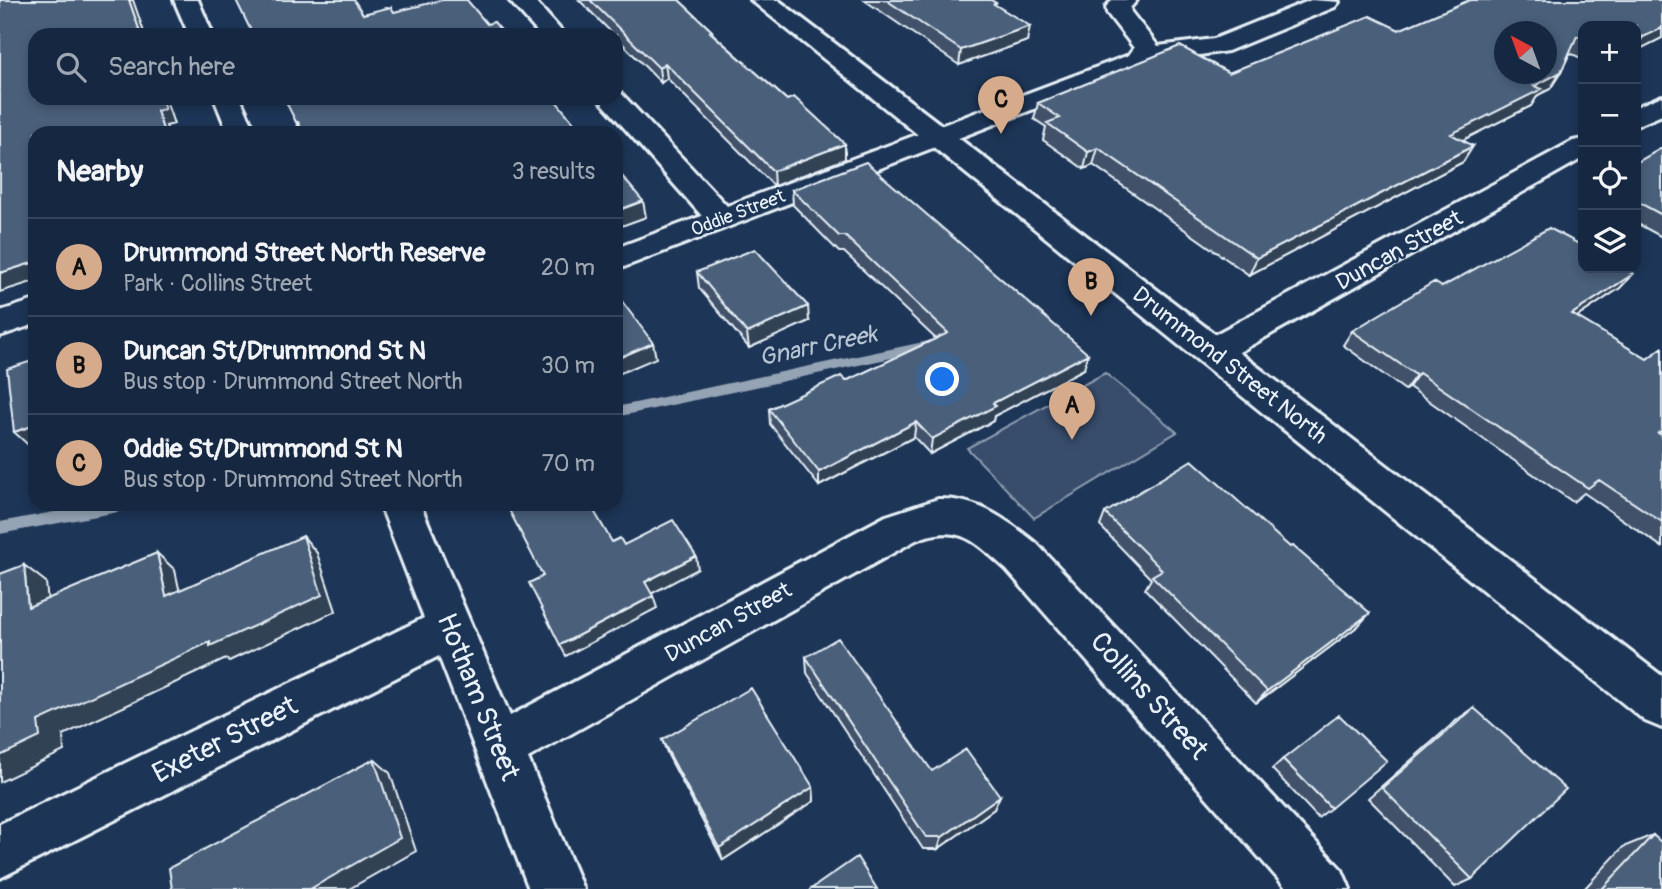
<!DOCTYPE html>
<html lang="en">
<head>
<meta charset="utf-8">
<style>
	:root { --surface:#162841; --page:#1f3048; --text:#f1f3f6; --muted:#9ea6b1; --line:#35445a; --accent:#d6ab8b }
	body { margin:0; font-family:Pangolin,sans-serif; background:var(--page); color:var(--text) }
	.controls { position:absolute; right:21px; top:21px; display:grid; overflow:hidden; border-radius:14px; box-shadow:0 4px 10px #0003 }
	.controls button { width:63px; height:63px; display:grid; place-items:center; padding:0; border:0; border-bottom:2px solid var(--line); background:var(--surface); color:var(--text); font:35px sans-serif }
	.compass { position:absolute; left:1494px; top:21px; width:63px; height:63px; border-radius:50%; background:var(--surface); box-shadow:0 4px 10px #0003; rotate:319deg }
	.you { position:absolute; left:943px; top:380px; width:24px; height:24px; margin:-18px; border:5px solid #fff; border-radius:50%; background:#1a73e8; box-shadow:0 0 0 10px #1a73e833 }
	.badge { display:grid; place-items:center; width:46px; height:46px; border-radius:50%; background:var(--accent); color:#111; font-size:23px; font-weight:700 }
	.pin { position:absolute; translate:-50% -58px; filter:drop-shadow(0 2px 4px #0008) }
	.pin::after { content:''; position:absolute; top:37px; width:24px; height:21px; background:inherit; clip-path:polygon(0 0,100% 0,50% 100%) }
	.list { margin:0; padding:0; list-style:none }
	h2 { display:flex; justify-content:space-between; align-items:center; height:91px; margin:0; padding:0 28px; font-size:30px }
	h2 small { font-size:23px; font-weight:400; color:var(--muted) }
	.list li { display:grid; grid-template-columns:46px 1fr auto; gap:21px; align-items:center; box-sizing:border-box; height:98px; padding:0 28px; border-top:2px solid var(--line) }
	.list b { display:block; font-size:26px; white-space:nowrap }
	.list p { margin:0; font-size:23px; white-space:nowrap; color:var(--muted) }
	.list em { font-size:23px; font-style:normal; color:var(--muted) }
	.icon { flex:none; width:38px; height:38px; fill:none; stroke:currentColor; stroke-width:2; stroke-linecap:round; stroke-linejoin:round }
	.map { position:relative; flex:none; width:1662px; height:889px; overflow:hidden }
	.search { position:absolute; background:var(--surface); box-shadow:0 4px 10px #0003; left:28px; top:28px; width:595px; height:77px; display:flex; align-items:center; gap:18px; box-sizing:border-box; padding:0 24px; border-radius:21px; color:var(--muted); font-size:26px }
	.panel { position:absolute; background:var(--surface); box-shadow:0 4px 10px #0003; left:28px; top:126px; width:595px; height:385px; border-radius:21px }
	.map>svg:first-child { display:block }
	.green { fill:#374d6c; stroke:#909fb2; stroke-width:2 }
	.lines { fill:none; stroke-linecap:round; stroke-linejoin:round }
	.stream { fill:#95a4b5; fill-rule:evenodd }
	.minor-casing { stroke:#e8f1f8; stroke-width:6 }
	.major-casing { stroke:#e8f1f8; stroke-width:6 }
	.minor { fill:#1d3557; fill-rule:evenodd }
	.major { fill:#1d3557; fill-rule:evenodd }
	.wall { fill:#3f5169; stroke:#e8f1f8; stroke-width:2; fill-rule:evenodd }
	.shaded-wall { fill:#334255; stroke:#e8f1f8; stroke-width:2 }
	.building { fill:#495e7a; stroke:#e8f1f8; stroke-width:2; fill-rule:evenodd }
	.labels { text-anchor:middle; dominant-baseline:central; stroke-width:5; stroke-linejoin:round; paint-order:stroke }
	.far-street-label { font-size:19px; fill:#e8f1f8; stroke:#1d3557 }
	.street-label { font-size:23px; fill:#e8f1f8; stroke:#1d3557 }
	.water-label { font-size:24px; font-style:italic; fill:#b7c4d1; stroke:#1d3557 }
	.near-street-label { font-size:28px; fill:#e8f1f8; stroke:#1d3557 }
</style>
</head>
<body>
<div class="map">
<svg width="1662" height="889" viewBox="0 0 1662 889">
	<rect width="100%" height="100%" fill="#1d3557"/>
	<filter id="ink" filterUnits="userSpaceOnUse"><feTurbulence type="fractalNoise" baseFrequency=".0143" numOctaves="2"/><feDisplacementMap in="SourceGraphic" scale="14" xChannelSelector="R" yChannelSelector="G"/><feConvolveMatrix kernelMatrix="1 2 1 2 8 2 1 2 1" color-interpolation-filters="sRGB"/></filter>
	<g filter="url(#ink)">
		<path class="green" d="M1105 373 1177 432 1034 518 967 448Z"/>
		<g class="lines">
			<path class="stream" d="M933 340 939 345 938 348 616 417V407Z
				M96 504H136L134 508 129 510 0 534V522Z"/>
			<g class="minor-casing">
				<path id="minor" d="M174 0H198L213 35H189Z
					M509 0H534L565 35H540Z
					M1112 0H1137L1130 8 1131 12 1158 46 1214 39 1311 0 1339 2 1335 7 1228 51 1164 60 1143 67 616 270V248L702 216 598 98H616V91L620 92 727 206 1129 55 1134 48 1107 13 1106 7Z
					M1662 96V115L1636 126V107Z
					M214 98H240L256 133H228Z
					M1583 139V158L1225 360 1213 364 1201 360 1195 351 1201 342 1573 141Z
					M35 300V324L0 336V311Z
					M938 499C978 498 1007 520 1037 544L1342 870 1350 889H1287L1007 570C976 542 959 522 916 540L528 758 583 889H529L439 656 0 878V824L424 618 380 504H420L510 716 886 516Z"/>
			</g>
			<g class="major-casing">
				<path id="major" d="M751 0H778L1662 676V728L1645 721Z"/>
			</g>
			<use href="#minor" class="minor"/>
			<use href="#major" class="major"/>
		</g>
		<path class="wall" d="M579 0H679L712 31 713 34 787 100 845 159 774 186 667 78 661 83 616 37V35H614Z
			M864 0H991L1027 41 959 65Z
			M1470 0H1662V38L1636 51V26H1583V59L1570 53 1561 72 1550 89 1538 95 1531 106 1462 140 1473 146 1463 162 1249 275 1093 165 1084 169 1043 140 1046 127 1034 119 1038 103 1180 46 1229 73 1370 16 1399 30ZM1504 32H1546V74H1504Z
			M1662 148V237L1636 223V163Z
			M792 190 1084 369 994 416 993 421 930 454 914 437 819 486 770 424 769 409 846 381 936 339 844 252H839L793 205Z
			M697 272 809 321 749 348 699 288Z
			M1633 274 1620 288 1577 317 1647 359 1662 348V431L1659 433 1662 435V547L1584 493 1573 502 1409 387 1405 390 1343 345 1352 331 1442 287Z
			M1105 513 1358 626 1256 703 1145 589 1151 579 1100 526Z
			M806 657 932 771 994 809 938 849H923L807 673Z
			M1474 708 1472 879 1455 887 1368 798 1458 719Z
			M662 740 813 787 814 801 723 860 668 755Z
			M1283 759 1331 808 1318 818 1272 769Z
			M1653 835 1662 889H1584L1623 847Z"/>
		<path class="shaded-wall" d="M129 0H133L145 35H141Z
			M1030 26 1027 41 959 65 961 50Z
			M1662 28V38L1636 51V48L1643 37Z
			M665 63 667 78 661 83 659 68Z
			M1561 72 1550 89 1538 95 1531 106 1441 151 1451 134 1534 86Z
			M161 98H165L174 124 166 126 169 133H164L157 111Z
			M296 122H298L304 133H301Z
			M845 144V159L774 186 773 171Z
			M1473 146 1463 162 1249 275 1257 258Z
			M1098 148 1093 165 1084 169 1088 152Z
			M643 201 646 217 616 228V211Z
			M35 262V281L0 292V273Z
			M1633 274 1620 288 1559 329 1572 314Z
			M808 306 809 321 749 348 747 333Z
			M653 343 656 358 616 375V359Z
			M1088 354 1084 369 994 416 993 421 930 454 932 439 993 403Z
			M1419 373 1409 387 1405 390 1416 375Z
			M916 422 914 437 819 486V472Z
			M35 425V451L14 432Z
			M303 536 317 553 336 611 229 661 226 659 63 735 64 751 0 782V756L38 721Z
			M157 553 175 570 184 612 166 596Z
			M696 556 698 569 649 595 645 582Z
			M24 565 46 582 50 624 28 607Z
			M653 596 657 608 566 656 560 645Z
			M1370 613 1358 626 1256 703 1267 691Z
			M374 759 390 773 416 851 349 889H310Z
			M813 787 814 801 723 860 719 848Z
			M1000 796 994 809 938 849 942 837Z"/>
		<path class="building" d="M0 0H129L141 35H35V98H161L165 109 157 111 164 133H35V262L0 273Z
			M236 0H354L363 14 391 7 394 12 442 0H467L487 24 494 22 505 35H253Z
			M590 0H679L712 31 710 32 787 100 794 97 845 144 773 171 665 63 659 68Z
			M886 0H991L996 3 994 4 1030 26 961 50Z
			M1470 0H1662V28L1643 37 1636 35V26H1583V38L1577 36 1561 72 1534 86 1542 89 1451 134 1473 146 1257 258 1098 148 1088 152 1047 123 1060 118 1038 103 1180 46 1229 73 1370 16 1399 30ZM1504 32H1546V74H1504Z
			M284 98H558L560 100 556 101 582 133H304L298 122H296Z
			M1662 148V215L1636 201V163Z
			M866 162 1088 354 993 403 996 406 932 439 916 422 819 472 769 409 841 376 846 381 948 333 845 236H839L792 190Z
			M616 169 643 201 616 211Z
			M1549 228 1583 246V268H1622L1633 274 1572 314 1647 359 1662 348V430L1658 433 1662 435V522L1599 480 1588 488 1419 373 1416 375 1352 331 1434 282 1442 287Z
			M755 249 808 306 747 333 697 272Z
			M618 296 653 343 616 359V297Z
			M35 360V425L14 432 7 369Z
			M1192 460 1290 547 1293 546 1370 613 1267 691 1152 576 1162 570 1105 513Z
			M506 504H590L612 542 620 538 624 545 673 520 696 556 645 582 653 596 560 645 529 583 543 576Z
			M303 536 322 595 210 646V642L38 721 40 737 0 756V574L24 565 28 607 157 553 166 596Z
			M838 638 932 771 966 749 1000 796 942 837H926L806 657Z
			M751 688 813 787 719 848 662 740Z
			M1474 708 1566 789 1472 879 1382 788Z
			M1339 715 1387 761 1331 808 1283 759Z
			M374 759 400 838 310 889H172L169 868Z
			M1653 835 1662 843V889H1602Z
			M857 857 877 889H811Z"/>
	</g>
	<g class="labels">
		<g class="far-street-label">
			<text transform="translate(738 213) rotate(-21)">Oddie Street</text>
		</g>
		<g class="street-label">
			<text transform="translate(1399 250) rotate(-29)">Duncan Street</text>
			<text transform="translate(1230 365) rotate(38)">Drummond Street North</text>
			<text transform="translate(728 622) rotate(-29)">Duncan Street</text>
		</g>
		<g class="water-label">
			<text transform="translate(818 346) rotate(-12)">Gnarr Creek</text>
		</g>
		<g class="near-street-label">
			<text transform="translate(1149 696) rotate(48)">Collins Street</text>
			<text transform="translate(478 697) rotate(68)">Hotham Street</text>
			<text transform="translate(225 740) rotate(-27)">Exeter Street</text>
		</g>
	</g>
</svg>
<div class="controls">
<button>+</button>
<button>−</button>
<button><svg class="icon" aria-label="locate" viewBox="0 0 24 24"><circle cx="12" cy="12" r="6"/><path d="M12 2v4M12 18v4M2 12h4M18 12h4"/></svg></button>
<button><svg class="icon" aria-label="layers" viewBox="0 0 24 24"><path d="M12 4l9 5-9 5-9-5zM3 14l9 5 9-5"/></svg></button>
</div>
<svg class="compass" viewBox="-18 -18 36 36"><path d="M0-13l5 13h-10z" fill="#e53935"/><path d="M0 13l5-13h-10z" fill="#9ea6b1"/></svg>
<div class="you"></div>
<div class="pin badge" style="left:1072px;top:440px">A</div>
<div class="pin badge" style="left:1091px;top:316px">B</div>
<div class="pin badge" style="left:1001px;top:134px">C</div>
<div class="search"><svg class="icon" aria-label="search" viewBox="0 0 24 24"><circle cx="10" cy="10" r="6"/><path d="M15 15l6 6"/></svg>Search here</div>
<section class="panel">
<h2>Nearby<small>3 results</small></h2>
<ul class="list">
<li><span class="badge">A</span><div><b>Drummond Street North Reserve</b><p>Park · Collins Street</p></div><em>20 m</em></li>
<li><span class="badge">B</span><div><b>Duncan St/Drummond St N</b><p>Bus stop · Drummond Street North</p></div><em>30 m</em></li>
<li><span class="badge">C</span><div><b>Oddie St/Drummond St N</b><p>Bus stop · Drummond Street North</p></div><em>70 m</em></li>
</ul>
</section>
</div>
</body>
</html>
